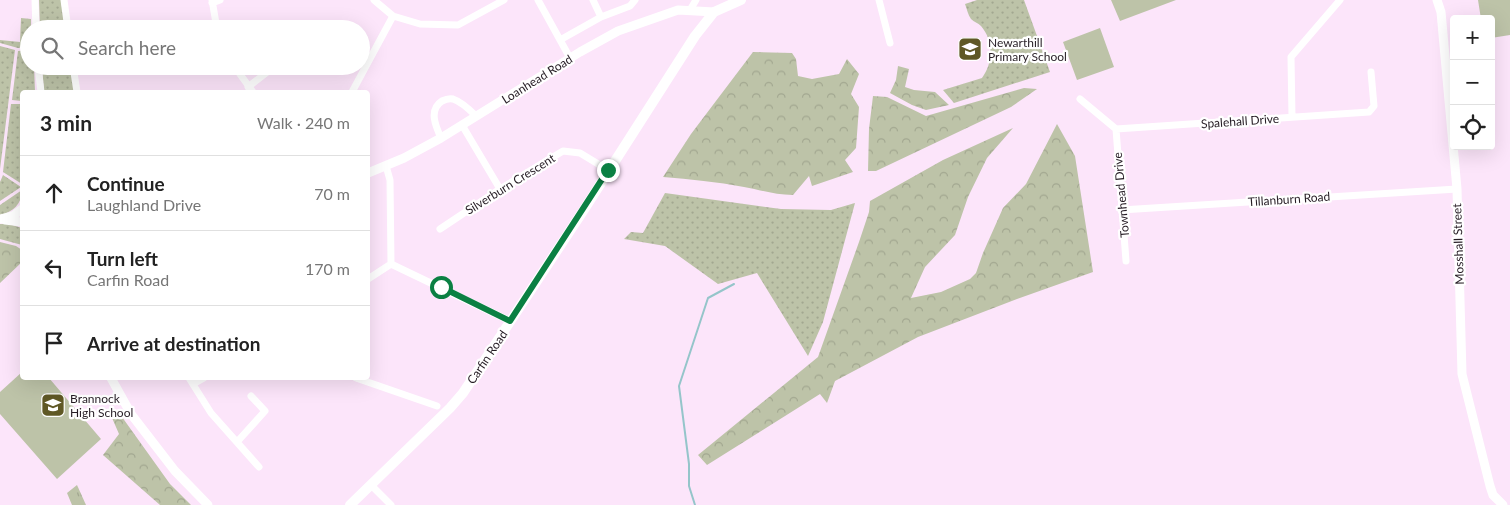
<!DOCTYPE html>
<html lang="en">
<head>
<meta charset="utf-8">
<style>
	:root { --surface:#fff; --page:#f2f2f2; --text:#222; --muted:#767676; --line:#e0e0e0 }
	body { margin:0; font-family:Lato,sans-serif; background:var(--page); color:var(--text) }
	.controls { position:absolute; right:15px; top:15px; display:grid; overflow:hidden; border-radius:5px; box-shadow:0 5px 20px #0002 }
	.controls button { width:45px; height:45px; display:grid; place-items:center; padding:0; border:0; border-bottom:1px solid var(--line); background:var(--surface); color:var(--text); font:25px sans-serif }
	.stop { position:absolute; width:15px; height:15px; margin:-11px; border:4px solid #0b8043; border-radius:50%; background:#fff }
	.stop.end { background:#0b8043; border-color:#fff; box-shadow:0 1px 5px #0008 }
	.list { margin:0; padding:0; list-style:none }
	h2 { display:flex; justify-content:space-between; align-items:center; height:65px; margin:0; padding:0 20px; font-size:21px }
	h2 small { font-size:16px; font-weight:400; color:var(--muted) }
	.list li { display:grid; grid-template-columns:32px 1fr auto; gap:15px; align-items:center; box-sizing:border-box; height:75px; padding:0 20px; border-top:1px solid var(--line) }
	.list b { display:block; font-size:19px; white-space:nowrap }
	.list p { margin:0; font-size:16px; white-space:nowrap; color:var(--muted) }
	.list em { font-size:16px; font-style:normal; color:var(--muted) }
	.icon { flex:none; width:28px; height:28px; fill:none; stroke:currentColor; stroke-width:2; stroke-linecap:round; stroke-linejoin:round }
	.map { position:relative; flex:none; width:1510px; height:505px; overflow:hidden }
	.search { position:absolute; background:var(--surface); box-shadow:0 5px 20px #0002; left:20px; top:20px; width:350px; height:55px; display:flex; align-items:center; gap:12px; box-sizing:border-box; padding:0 18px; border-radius:28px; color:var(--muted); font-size:19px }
	.panel { position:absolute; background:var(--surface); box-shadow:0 5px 20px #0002; left:20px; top:90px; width:350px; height:290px; border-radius:5px }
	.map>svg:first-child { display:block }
	.grass { fill:url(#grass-dots) }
	.forest { fill:url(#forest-crowns) }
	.park { fill:url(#park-tufts) }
	.pitch { fill:#bdc3a8 }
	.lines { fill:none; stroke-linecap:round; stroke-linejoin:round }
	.stream { stroke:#95c5ca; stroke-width:2 }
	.minor { stroke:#fff; stroke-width:7 }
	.tertiary { stroke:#fff; stroke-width:9 }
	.secondary { stroke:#fff; stroke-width:10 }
	.route { stroke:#0b8043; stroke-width:6 }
	.labels { text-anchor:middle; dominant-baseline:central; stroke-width:4.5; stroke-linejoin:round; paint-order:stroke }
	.poi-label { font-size:12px; fill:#261d25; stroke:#fff; text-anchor:start }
	.street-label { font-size:12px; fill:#261d25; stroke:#fff }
</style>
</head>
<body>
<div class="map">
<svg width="1510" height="505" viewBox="0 0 1510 505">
	<defs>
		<pattern id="grass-dots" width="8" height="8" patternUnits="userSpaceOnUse" patternTransform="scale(1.25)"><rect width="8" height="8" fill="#bdc3a8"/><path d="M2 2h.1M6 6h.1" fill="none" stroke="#a2a790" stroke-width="1.8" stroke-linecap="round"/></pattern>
		<pattern id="forest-crowns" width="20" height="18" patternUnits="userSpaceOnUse" patternTransform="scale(1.25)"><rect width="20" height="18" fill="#bdc3a8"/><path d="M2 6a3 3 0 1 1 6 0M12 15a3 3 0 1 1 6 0" fill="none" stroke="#a2a790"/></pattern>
		<pattern id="park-tufts" width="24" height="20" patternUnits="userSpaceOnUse" patternTransform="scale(1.25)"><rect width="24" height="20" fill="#bdc3a8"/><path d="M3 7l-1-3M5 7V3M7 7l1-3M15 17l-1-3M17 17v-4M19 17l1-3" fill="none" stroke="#a2a790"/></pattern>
	</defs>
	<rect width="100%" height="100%" fill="#fce5fa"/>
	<path class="grass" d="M39 0H61L65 29H40Z
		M977 0H1024L1050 72 954 103 943 90 982 78C993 63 994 41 981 26 978 23 974 22 971 19 968 15 967 9 965 4Z
		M21 18 31 19V29H29V47L18 48 0 43V40L20 42Z
		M0 46 15 50 0 169Z
		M29 50V66H34L35 92H22V101L12 100 18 51Z
		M42 66H71L75 92H44Z
		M11 104H22V184L3 172Z
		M3 175 21 187 0 201V182Z
		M22 190C22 204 13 212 0 215V205Z
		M665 193 781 209 831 210 855 203 823 322 808 356 757 273 718 284 665 246 624 239 631 232 643 233Z
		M0 224H9L22 228V245L0 239Z"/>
	<path class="forest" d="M753 52 792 53 796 59 798 76 812 79 839 74 847 59 859 74 851 94 859 107 856 148 845 160 853 172 812 186 809 176 793 195C775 195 761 190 744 187 717 182 690 179 663 177L691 134Z
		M898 66 909 69 905 87 914 90 935 92 949 105 926 110 912 105 890 93 896 80Z
		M1024 88 1037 89 1011 107 876 171H868L869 129 873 96 887 97 926 116Z
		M1057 124 1075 156 1093 272 1017 299 918 337 835 381 827 403 820 394 707 465 698 455 818 357 859 242 869 212 870 201 943 160 1013 128 987 158 968 197 955 235 925 267 911 298 941 292 970 279 976 273 983 253 1003 208 1026 184Z
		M0 242 16 246 22 250V262L0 283Z
		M117 410 170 484 191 505H160L103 455 119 434 109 411Z"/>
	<path class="park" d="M77 485 86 505H72L67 493Z"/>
	<path class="pitch" d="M1111 0H1176L1120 21Z
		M1478 0H1510V35L1491 38V19H1481Z
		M1100 28 1114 67 1077 80 1063 42Z
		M22 372V378H49L101 439 57 479 0 414V392Z"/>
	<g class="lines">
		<path class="stream" d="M695 505 689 486V464L679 386 708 298 734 284"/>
		<path class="minor" d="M35 0 36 29
			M64 0 68 29
			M212 0 217 29
			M374 0 393 16 420 24 458 25 504 0
			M538 0 570 58
			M879 0 890 43
			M212 3 220 0
			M690 10 696 0
			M601 17 630 6 635 0
			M560 40 601 17 593 0
			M38 66 41 92
			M73 66 77 92
			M234 66 253 92
			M248 87 275 66
			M352 92 393 16
			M1080 99 1116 129 1369 112 1374 106 1371 72
			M1292 117 1291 57 1340 0
			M462 125 500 189
			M1116 129 1126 261
			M441 138C436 127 428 110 442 101 446 99 449 98 453 99 462 102 470 110 476 116
			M1121 210 1457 189
			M440 229 500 189 563 151 580 153 608 170
			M391 264 510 321
			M368 279 391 264 390 180 386 166
			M189 378 211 413 259 467
			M356 378 437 406
			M193 384 204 378
			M237 442 265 411 251 396
			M371 485 391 505"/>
		<path class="tertiary" d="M1437 0 1441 12 1457 189 1462 374 1490 486 1493 495 1503 505
			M368 173 404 158 441 138 580 52 618 31 678 10 714 12
			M0 219 13 216 22 209
			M5 220 22 222
			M111 378 131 414 175 471 208 505"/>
		<path class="secondary" d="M350 505 450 408 463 393 585 208 695 36 714 12 741 0"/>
	</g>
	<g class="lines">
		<path class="route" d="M441 287 510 321 608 170"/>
	</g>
	<defs>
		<g id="school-square" transform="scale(1.25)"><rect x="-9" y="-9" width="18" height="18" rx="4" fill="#5f5825" stroke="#fff"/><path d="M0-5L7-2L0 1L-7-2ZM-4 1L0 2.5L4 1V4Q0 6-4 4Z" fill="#fff"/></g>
	</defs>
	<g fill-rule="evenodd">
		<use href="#school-square" x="970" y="49"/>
		<use href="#school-square" x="53" y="405"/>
	</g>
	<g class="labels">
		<g class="poi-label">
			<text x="988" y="42">Newarthill<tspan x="988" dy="14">Primary School</tspan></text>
			<text x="70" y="398">Brannock<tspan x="70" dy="14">High School</tspan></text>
		</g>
		<g class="street-label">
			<text transform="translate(537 79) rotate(-32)">Loanhead Road</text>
			<text transform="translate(1240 121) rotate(-4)">Spalehall Drive</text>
			<text transform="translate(510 184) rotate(-32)">Silverburn Crescent</text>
			<text transform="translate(1121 195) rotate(-95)">Townhead Drive</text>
			<text transform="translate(1289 199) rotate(-4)">Tillanburn Road</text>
			<text transform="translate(1458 244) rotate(-92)">Mosshall Street</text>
			<text transform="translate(487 357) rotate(-56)">Carfin Road</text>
		</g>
	</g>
</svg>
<div class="controls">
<button>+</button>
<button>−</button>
<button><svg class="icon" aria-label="locate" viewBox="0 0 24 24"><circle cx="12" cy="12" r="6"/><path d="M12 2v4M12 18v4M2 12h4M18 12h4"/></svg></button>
</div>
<div class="stop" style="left:441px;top:287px"></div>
<div class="stop end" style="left:608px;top:170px"></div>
<div class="search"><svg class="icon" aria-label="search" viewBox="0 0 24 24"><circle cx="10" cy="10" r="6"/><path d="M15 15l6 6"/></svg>Search here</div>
<section class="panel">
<h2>3 min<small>Walk · 240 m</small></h2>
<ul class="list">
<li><svg class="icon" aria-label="ahead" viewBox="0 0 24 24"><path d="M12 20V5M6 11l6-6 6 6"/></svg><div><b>Continue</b><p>Laughland Drive</p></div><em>70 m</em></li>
<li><svg class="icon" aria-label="left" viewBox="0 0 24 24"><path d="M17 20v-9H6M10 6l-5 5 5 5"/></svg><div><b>Turn left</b><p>Carfin Road</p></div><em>170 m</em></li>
<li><svg class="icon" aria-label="arrive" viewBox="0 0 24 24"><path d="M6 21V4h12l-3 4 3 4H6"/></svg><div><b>Arrive at destination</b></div></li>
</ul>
</section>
</div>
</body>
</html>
